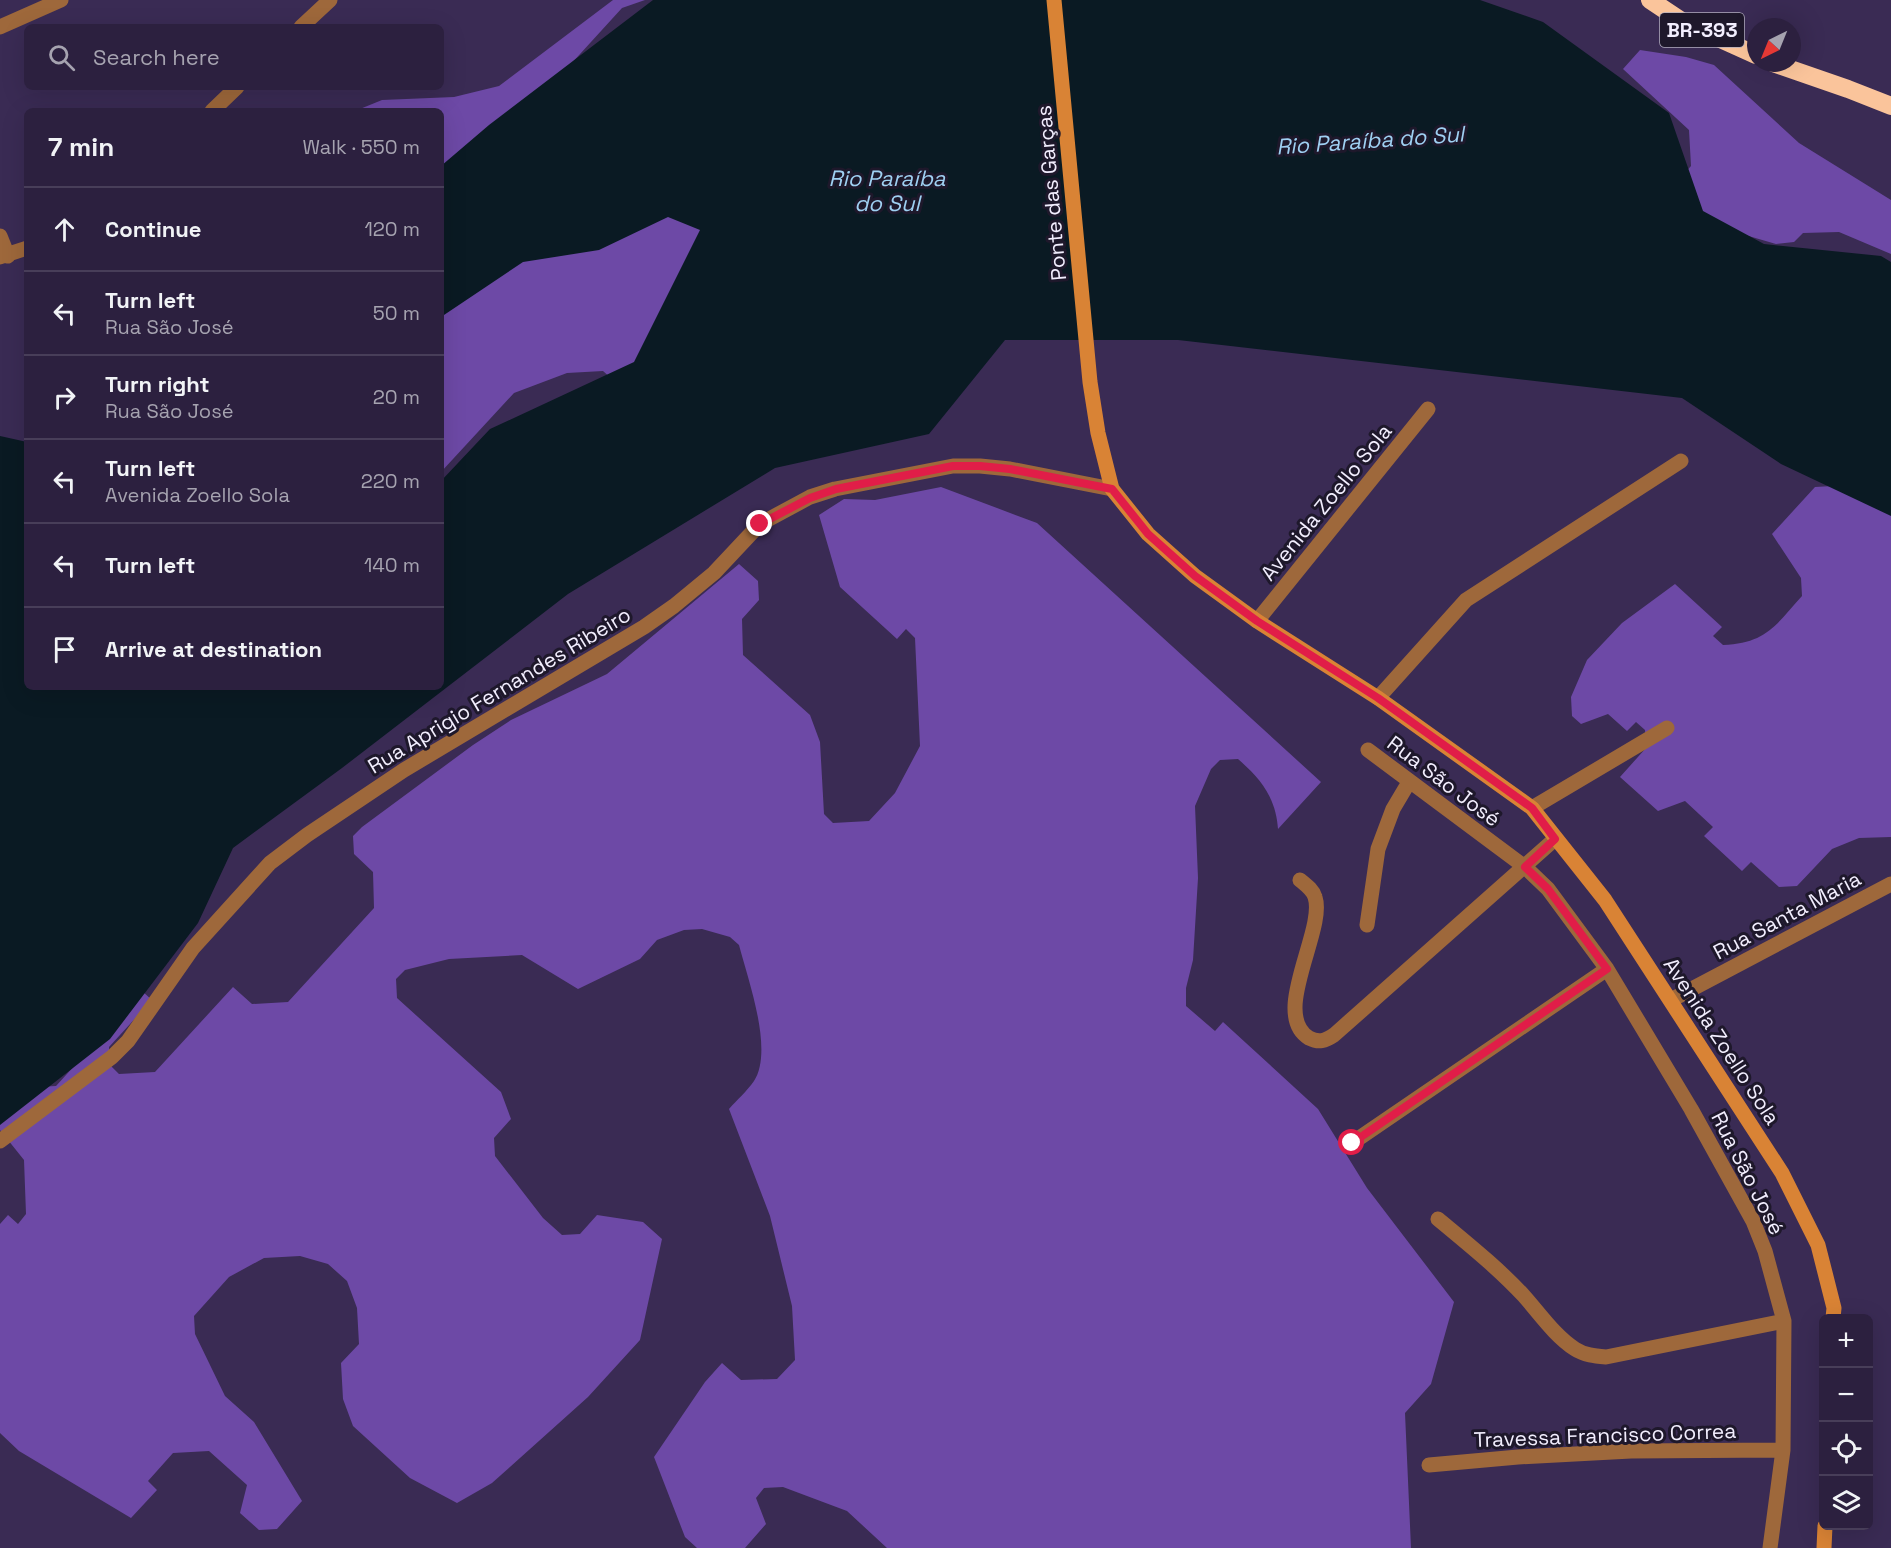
<!DOCTYPE html>
<html lang="en">
<head>
<meta charset="utf-8">
<style>
	:root { --surface:#2c203f; --page:#342846; --text:#f1f3f6; --muted:#a6a3b0; --line:#483e59 }
	body { margin:0; font-family:"Space Grotesk",sans-serif; background:var(--page); color:var(--text) }
	.controls { position:absolute; right:18px; bottom:18px; display:grid; overflow:hidden; border-radius:9px; box-shadow:0 6px 24px #0002 }
	.controls button { width:54px; height:54px; display:grid; place-items:center; padding:0; border:0; border-bottom:2px solid var(--line); background:var(--surface); color:var(--text); font:30px sans-serif }
	.compass { position:absolute; left:1747px; top:18px; width:54px; height:54px; border-radius:50%; background:var(--surface); box-shadow:0 6px 24px #0002; rotate:223deg }
	.stop { position:absolute; width:18px; height:18px; margin:-14px; border:4px solid #e11d48; border-radius:50%; background:#fff }
	.stop.end { background:#e11d48; border-color:#fff; box-shadow:0 2px 6px #0008 }
	.list { margin:0; padding:0; list-style:none }
	h2 { display:flex; justify-content:space-between; align-items:center; height:78px; margin:0; padding:0 24px; font-size:26px }
	h2 small { font-size:20px; font-weight:400; color:var(--muted) }
	.list li { display:grid; grid-template-columns:39px 1fr auto; gap:18px; align-items:center; box-sizing:border-box; height:84px; padding:0 24px; border-top:2px solid var(--line) }
	.list b { display:block; font-size:22px; white-space:nowrap }
	.list p { margin:0; font-size:20px; white-space:nowrap; color:var(--muted) }
	.list em { font-size:20px; font-style:normal; color:var(--muted) }
	.icon { flex:none; width:33px; height:33px; fill:none; stroke:currentColor; stroke-width:2; stroke-linecap:round; stroke-linejoin:round }
	.map { position:relative; flex:none; width:1891px; height:1548px; overflow:hidden }
	.search { position:absolute; background:var(--surface); box-shadow:0 6px 24px #0002; left:24px; top:24px; width:420px; height:66px; display:flex; align-items:center; gap:15px; box-sizing:border-box; padding:0 21px; border-radius:9px; color:var(--muted); font-size:22px }
	.panel { position:absolute; background:var(--surface); box-shadow:0 6px 24px #0002; left:24px; top:108px; width:420px; height:582px; border-radius:9px }
	.map>svg:first-child { display:block }
	.forest { fill:#6d49a6 }
	.water { fill:#0a1a23 }
	.lines { fill:none; stroke-linecap:round; stroke-linejoin:round }
	.street { stroke:#9e683b; stroke-width:15 }
	.secondary { stroke:#d98335; stroke-width:15 }
	.highway { stroke:#fac49b; stroke-width:18 }
	.route { stroke:#e11d48; stroke-width:8 }
	.labels { text-anchor:middle; dominant-baseline:central; stroke-width:6; stroke-linejoin:round; paint-order:stroke }
	.shield { fill:#1e182b; stroke:#b2aebf; stroke-width:1.5 }
	.shield-label { font-size:20px; font-weight:bold; fill:#f2eefe }
	.street-label { font-size:21px; fill:#f2eefe; stroke:#1e182b }
	.water-label { font-size:22px; font-style:italic; fill:#9fd0f2; stroke:#1e182b }
</style>
</head>
<body>
<div class="map">
<svg width="1891" height="1548" viewBox="0 0 1891 1548">
	<rect width="100%" height="100%" fill="#3a2b54"/>
	<path class="forest" d="M613 0H645L622 8 528 111 441 189V111H355L382 100 454 97 499 86Z
		M1640 50 1686 57 1714 65 1799 143 1891 200V254L1839 232 1803 233 1794 242 1776 244 1721 228 1674 185 1691 166 1689 130 1623 69Z
		M740 201 622 388 603 371 567 373 514 393 441 472V271L489 249Z
		M1851 485 1891 489V837L1859 838 1832 849 1797 886 1779 887 1751 862 1742 871 1704 836 1713 827 1685 801 1658 811 1620 777 1646 748 1645 730 1636 722 1627 731 1608 714 1581 724 1572 716 1571 697 1587 660 1622 623 1675 584 1722 627 1713 636 1723 645C1766 643 1775 626 1802 596L1801 578 1772 534 1815 487Z
		M941 487 1037 523 1321 782 1278 829C1276 798 1261 779 1238 759L1220 760 1211 769 1195 806 1198 878 1193 960 1186 988V1006L1215 1031 1223 1022 1318 1109 1367 1188 1454 1302 1431 1384 1405 1413 1411 1548H887L847 1511 783 1487 764 1488 756 1498 766 1524 745 1548H697L685 1537 654 1457 705 1382 722 1363 741 1380 777 1379 795 1360 792 1306 770 1216 729 1109C737 1100 747 1091 754 1081 774 1050 748 980 739 945L730 937 702 929 684 930 657 940 640 959 578 989 522 955 449 959 405 970 396 979 397 998 501 1092 511 1119 494 1138 495 1156 543 1218 562 1235 580 1234 597 1215 643 1222 662 1239 640 1340 588 1397 492 1483 457 1503 410 1478 353 1426 343 1399 341 1363 359 1344 357 1308 347 1281 328 1264 300 1256 264 1258 229 1277 194 1316 195 1334 225 1396 254 1422 302 1501 277 1529 259 1530 240 1513 247 1485 209 1451 173 1453 148 1481 157 1490 131 1518 19 1451 0 1433V1224L8 1215 18 1224 26 1214 24 1160 0 1130V522L27 687 20 1088 56 1086 116 1020 133 983 152 1000 109 1047 110 1065 119 1074 155 1072 233 987 252 1004 288 1002 374 908 373 872 354 854 353 836 362 827 473 745 511 720 607 674 739 564 758 581 759 600 742 619 743 655 810 715 820 742 824 814 833 823 869 821 895 793 920 746 915 638 906 629 897 639 840 587 819 515 844 499 875 500Z"/>
	<path class="water" d="M653 0H1480L1543 22 1669 113 1703 211 1764 244 1881 256 1891 262V516L1781 464 1682 398 1178 340H1005L929 434 775 468 568 594 342 768 233 848 198 923 110 1039 0 1125V436L27 442V687H441V481L490 429 634 362 700 230 668 217 599 250 523 262 441 317V166L489 125Z"/>
	<g class="lines">
		<path class="street" d="M0 27 61 0
			M301 27 330 0
			M212 111 237 87
			M0 236 8 256
			M0 257 27 248
			M1257 621 1428 409
			M1378 698 1466 600 1681 461
			M1368 750 1525 867 1548 889 1607 969 1691 1109 1753 1221 1765 1251 1784 1321 1783 1450 1770 1548
			M1532 808 1667 728
			M1300 880C1306 885 1313 890 1315 897 1326 930 1270 1014 1309 1038 1319 1043 1325 1041 1334 1035L1555 839
			M1367 925 1378 849 1393 809 1409 782
			M1671 1000 1891 884
			M0 1141 112 1057 128 1041 193 948 270 863 307 835 404 770 644 627 674 606 714 573 760 524 810 497 835 489 953 466H980L1010 469 1112 489
			M1352 1143 1607 969
			M1438 1219C1468 1244 1498 1268 1524 1296 1540 1314 1555 1336 1575 1349 1584 1355 1595 1356 1606 1357L1784 1321
			M1429 1465 1518 1457 1631 1451 1783 1450"/>
		<path class="secondary" d="M1054 0 1090 382 1098 433 1112 489 1148 534 1195 576 1257 621 1378 698 1532 808 1605 900 1782 1173 1818 1245 1834 1308 1833 1318
			M1824 1548 1825 1526"/>
		<path class="highway" d="M1650 0 1683 22 1756 55
			M1773 63 1848 89 1891 106"/>
	</g>
	<g class="lines">
		<path class="route" d="M760 524 810 498 836 489 953 466H980L1010 469 1112 489 1148 534 1195 576 1257 621 1378 698 1532 808 1555 839 1525 867 1548 889 1607 969 1352 1143"/>
	</g>
	<g class="labels">
		<rect class="shield" x="1660" y="13" width="84" height="34" rx="4.5"/>
		<g class="shield-label">
			<text x="1702" y="30">BR-393</text>
		</g>
		<g class="street-label">
			<text transform="translate(1051 193) rotate(-95)">Ponte das Garças</text>
			<text transform="translate(1326 502) rotate(-51)">Avenida Zoello Sola</text>
			<text transform="translate(499 690) rotate(-31)">Rua Aprigio Fernandes Ribeiro</text>
			<text transform="translate(1444 781) rotate(37)">Rua São José</text>
			<text transform="translate(1787 915) rotate(-28)">Rua Santa Maria</text>
			<text transform="translate(1722 1041) rotate(57)">Avenida Zoello Sola</text>
			<text transform="translate(1748 1173) rotate(63)">Rua São José</text>
			<text transform="translate(1605 1435) rotate(-2)">Travessa Francisco Correa</text>
		</g>
		<g class="water-label">
			<text transform="translate(1370 140) rotate(-4)">Rio Paraíba do Sul</text>
			<text x="887" y="178">Rio Paraíba<tspan x="887" dy="25">do Sul</tspan></text>
		</g>
	</g>
</svg>
<div class="controls">
<button>+</button>
<button>−</button>
<button><svg class="icon" aria-label="locate" viewBox="0 0 24 24"><circle cx="12" cy="12" r="6"/><path d="M12 2v4M12 18v4M2 12h4M18 12h4"/></svg></button>
<button><svg class="icon" aria-label="layers" viewBox="0 0 24 24"><path d="M12 4l9 5-9 5-9-5zM3 14l9 5 9-5"/></svg></button>
</div>
<svg class="compass" viewBox="-18 -18 36 36"><path d="M0-13l5 13h-10z" fill="#e53935"/><path d="M0 13l5-13h-10z" fill="#a6a3b0"/></svg>
<div class="stop" style="left:1352px;top:1143px"></div>
<div class="stop end" style="left:760px;top:524px"></div>
<div class="search"><svg class="icon" aria-label="search" viewBox="0 0 24 24"><circle cx="10" cy="10" r="6"/><path d="M15 15l6 6"/></svg>Search here</div>
<section class="panel">
<h2>7 min<small>Walk · 550 m</small></h2>
<ul class="list">
<li><svg class="icon" aria-label="ahead" viewBox="0 0 24 24"><path d="M12 20V5M6 11l6-6 6 6"/></svg><div><b>Continue</b></div><em>120 m</em></li>
<li><svg class="icon" aria-label="left" viewBox="0 0 24 24"><path d="M17 20v-9H6M10 6l-5 5 5 5"/></svg><div><b>Turn left</b><p>Rua São José</p></div><em>50 m</em></li>
<li><svg class="icon" aria-label="right" viewBox="0 0 24 24"><path d="M7 20v-9h11M14 6l5 5-5 5"/></svg><div><b>Turn right</b><p>Rua São José</p></div><em>20 m</em></li>
<li><svg class="icon" aria-label="left" viewBox="0 0 24 24"><path d="M17 20v-9H6M10 6l-5 5 5 5"/></svg><div><b>Turn left</b><p>Avenida Zoello Sola</p></div><em>220 m</em></li>
<li><svg class="icon" aria-label="left" viewBox="0 0 24 24"><path d="M17 20v-9H6M10 6l-5 5 5 5"/></svg><div><b>Turn left</b></div><em>140 m</em></li>
<li><svg class="icon" aria-label="arrive" viewBox="0 0 24 24"><path d="M6 21V4h12l-3 4 3 4H6"/></svg><div><b>Arrive at destination</b></div></li>
</ul>
</section>
</div>
</body>
</html>
